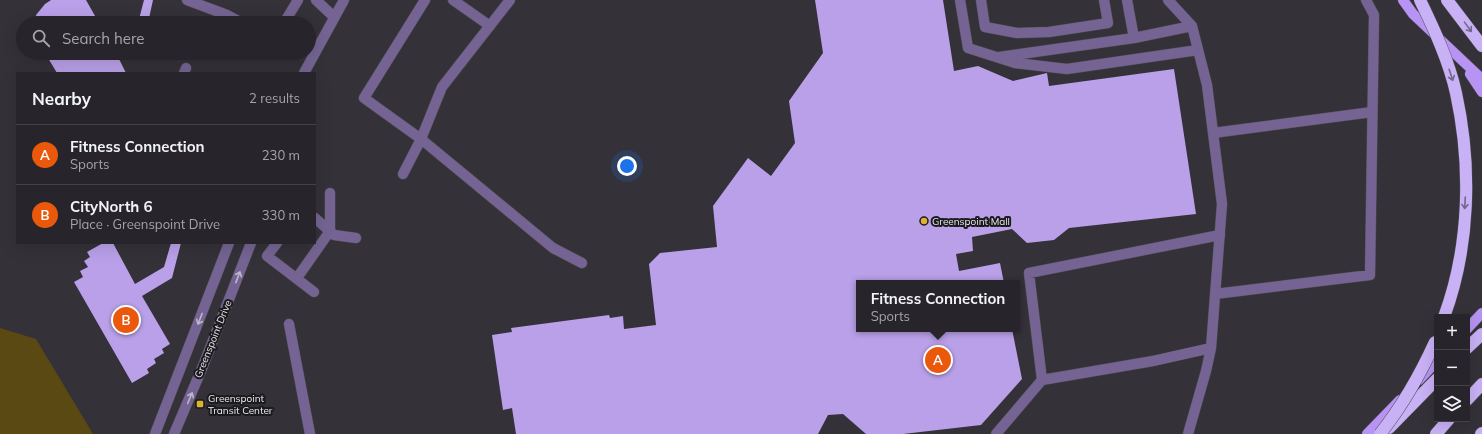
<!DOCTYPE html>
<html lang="en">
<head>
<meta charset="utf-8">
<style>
	:root { --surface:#27252b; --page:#333137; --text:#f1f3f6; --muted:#a4a5a9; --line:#434247; --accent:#ea580c }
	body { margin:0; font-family:Mulish,sans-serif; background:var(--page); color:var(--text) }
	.controls { position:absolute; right:12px; bottom:12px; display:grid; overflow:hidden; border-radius:0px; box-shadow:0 4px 16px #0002 }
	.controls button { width:36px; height:36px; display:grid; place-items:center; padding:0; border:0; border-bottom:1px solid var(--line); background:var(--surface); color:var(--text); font:20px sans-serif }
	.you { position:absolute; left:627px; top:166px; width:14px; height:14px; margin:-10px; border:3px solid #fff; border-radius:50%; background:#1a73e8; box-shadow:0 0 0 6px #1a73e833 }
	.badge { display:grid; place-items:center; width:26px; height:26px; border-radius:50%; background:var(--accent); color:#fff; font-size:13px; font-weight:700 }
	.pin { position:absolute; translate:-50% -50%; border:2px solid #fff; box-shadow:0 1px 4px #0006 }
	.popup { position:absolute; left:856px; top:280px; width:164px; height:52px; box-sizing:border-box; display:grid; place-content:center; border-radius:0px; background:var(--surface); filter:drop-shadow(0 1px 3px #0005); font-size:13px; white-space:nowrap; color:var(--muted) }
	.popup b { font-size:15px; color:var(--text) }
	.popup::after { content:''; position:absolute; left:50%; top:100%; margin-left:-8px; border:8px solid transparent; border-top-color:var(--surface) }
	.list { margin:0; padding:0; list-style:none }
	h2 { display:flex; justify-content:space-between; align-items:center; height:52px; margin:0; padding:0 16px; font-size:17px }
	h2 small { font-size:13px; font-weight:400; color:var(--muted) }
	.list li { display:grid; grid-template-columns:26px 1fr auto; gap:12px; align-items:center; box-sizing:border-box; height:60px; padding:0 16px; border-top:1px solid var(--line) }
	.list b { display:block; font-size:15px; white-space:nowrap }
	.list p { margin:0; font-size:13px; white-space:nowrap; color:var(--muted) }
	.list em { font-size:13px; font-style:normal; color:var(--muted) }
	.icon { flex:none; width:22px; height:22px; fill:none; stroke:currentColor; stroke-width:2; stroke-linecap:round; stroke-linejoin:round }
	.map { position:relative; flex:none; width:1482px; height:434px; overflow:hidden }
	.search { position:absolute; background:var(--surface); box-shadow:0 4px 16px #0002; left:16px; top:16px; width:300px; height:44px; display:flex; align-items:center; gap:10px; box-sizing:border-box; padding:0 14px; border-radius:22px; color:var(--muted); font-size:15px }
	.panel { position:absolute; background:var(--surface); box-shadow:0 4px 16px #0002; left:16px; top:72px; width:300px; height:172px; border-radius:0px }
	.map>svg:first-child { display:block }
	.green { fill:#5b4914 }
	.building { fill:#b9a0e8 }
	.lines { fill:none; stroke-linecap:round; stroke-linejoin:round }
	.minor-casing { stroke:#524f56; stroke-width:11 }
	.major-casing { stroke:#524f56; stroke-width:11 }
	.highway-casing { stroke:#524f56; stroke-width:13 }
	.minor { stroke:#756493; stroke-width:10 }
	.major { stroke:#b793f3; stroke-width:10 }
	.highway { stroke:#c9b1f6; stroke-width:12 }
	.highway-bridge-casing { stroke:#524f56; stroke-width:13; stroke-linecap:butt }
	.highway-bridge { stroke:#c9b1f6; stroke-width:12 }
	.oneway { stroke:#72668a }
	.oneway2 { stroke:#bdb6cb }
	.poi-dot { fill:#dcb233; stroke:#1b1a1d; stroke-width:1.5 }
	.labels { text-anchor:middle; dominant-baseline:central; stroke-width:4; stroke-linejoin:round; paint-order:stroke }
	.poi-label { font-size:10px; fill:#edecf1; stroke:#1b1a1d; text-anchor:start }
	.street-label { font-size:10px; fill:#edecf1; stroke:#1b1a1d }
</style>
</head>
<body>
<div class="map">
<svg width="1482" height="434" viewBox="0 0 1482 434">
	<rect width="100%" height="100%" fill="#343139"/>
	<path class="green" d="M0 328 36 339 93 434H0Z"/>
	<path class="building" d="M51 0H86L99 23H38L36 15 45 4Z
		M144 0H153L148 23H138Z
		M815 0H943L954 71 978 66 1013 81 1047 73 1049 86 1174 69 1196 214 1069 228 1054 240 1027 243 1012 229 972 237 973 251 956 254 959 271 1000 263 1004 283H859V329H1012L1022 379 981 425 903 434H866L843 414 828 415 818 434H516L512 408 503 410 492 335 512 332 511 328 609 315 610 318 623 316 624 329 656 325 649 264 660 253 717 247 713 206 748 158 771 176 795 143 789 101 823 53Z
		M45 53H116L126 73H57Z
		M103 243H113L135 284 164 267 171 243H181L172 278 142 296 170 344 162 349 164 353 154 359 156 363 147 369 149 373 132 383 74 282 83 277 80 271 88 267 84 261 90 257 87 252Z"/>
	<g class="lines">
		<g class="minor-casing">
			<path id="minor" d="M187 0 227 15 242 23
				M316 0 334 17
				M425 0 364 98 421 139 553 248 582 263
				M453 0 490 26
				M960 0 968 48 1015 63 1067 69 1198 50
				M981 0 985 27 1017 33 1049 32 1108 23 1104 0
				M1168 0 1192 26 1207 85 1222 204 1211 348 1206 371 1188 434
				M284 23 298 0
				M1134 38 1192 26
				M999 57 1134 38 1127 0
				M184 73 186 68
				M304 73 344 0
				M1213 133 1372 112
				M403 174 421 139 442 87 510 0
				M315 218 334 235 356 238
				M277 243 267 256 314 292
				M297 278 330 231V193
				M1215 294 1370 275 1374 15 1366 0
				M289 324 310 434
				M1042 380 1153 361 1211 348
				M155 434 229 243
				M174 434 203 366 251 243
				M996 434 1042 380 1029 273 1220 235"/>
		</g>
		<g class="major-casing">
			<path id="major" d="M1403 0 1413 14 1482 79
				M1470 74 1482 92
				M1467 329 1482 313
				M1419 380 1437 361
				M1367 434 1400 400"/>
		</g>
		<g class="highway-casing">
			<path id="highway" d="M1447 0 1482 46
				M1467 348 1482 334
				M1467 400 1482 384
				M1389 428 1437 379
				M1436 434 1449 419
				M1481 434 1482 433"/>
		</g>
		<use href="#minor" class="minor"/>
		<use href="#major" class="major"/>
		<use href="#highway" class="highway"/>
		<g class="highway-bridge-casing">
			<path id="highway-bridge" d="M1420 0C1434 29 1449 61 1456 93 1472 166 1470 247 1444 317
				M1380 434C1403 405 1420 375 1435 342"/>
		</g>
		<use href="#highway-bridge" class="highway-bridge"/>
	</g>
	<defs><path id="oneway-shaft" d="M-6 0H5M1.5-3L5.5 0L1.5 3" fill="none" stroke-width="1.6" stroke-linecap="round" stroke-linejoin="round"/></defs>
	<g class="oneway">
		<use href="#oneway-shaft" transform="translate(1468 27) rotate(54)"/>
		<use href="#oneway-shaft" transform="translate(1451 75) rotate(72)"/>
		<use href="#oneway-shaft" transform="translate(1465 203) rotate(93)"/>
	</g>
	<g class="oneway2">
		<use href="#oneway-shaft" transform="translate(238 277) rotate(-69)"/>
		<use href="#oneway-shaft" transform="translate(200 319) rotate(111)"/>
		<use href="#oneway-shaft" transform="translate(190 398) rotate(-67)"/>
	</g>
	<g class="poi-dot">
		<circle cx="924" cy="221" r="4"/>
		<rect x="196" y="400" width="8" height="8" rx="2"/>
	</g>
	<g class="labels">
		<g class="poi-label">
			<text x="932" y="221">Greenspoint Mall</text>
			<text x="208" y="398">Greenspoint<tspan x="208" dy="12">Transit Center</tspan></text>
		</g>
		<g class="street-label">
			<text transform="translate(213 339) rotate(-68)">Greenspoint Drive</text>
		</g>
	</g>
</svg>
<div class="controls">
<button>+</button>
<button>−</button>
<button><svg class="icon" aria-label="layers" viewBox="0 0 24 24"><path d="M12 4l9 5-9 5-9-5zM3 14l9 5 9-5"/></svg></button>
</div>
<div class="you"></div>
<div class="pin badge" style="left:938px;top:360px">A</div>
<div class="popup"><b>Fitness Connection</b>Sports</div>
<div class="pin badge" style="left:126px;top:320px">B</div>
<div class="search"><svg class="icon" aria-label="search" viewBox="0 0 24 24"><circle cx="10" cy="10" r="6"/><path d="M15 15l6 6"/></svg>Search here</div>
<section class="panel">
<h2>Nearby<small>2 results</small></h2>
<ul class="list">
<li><span class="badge">A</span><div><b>Fitness Connection</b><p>Sports</p></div><em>230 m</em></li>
<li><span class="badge">B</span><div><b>CityNorth 6</b><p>Place · Greenspoint Drive</p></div><em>330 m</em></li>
</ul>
</section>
</div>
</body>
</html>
